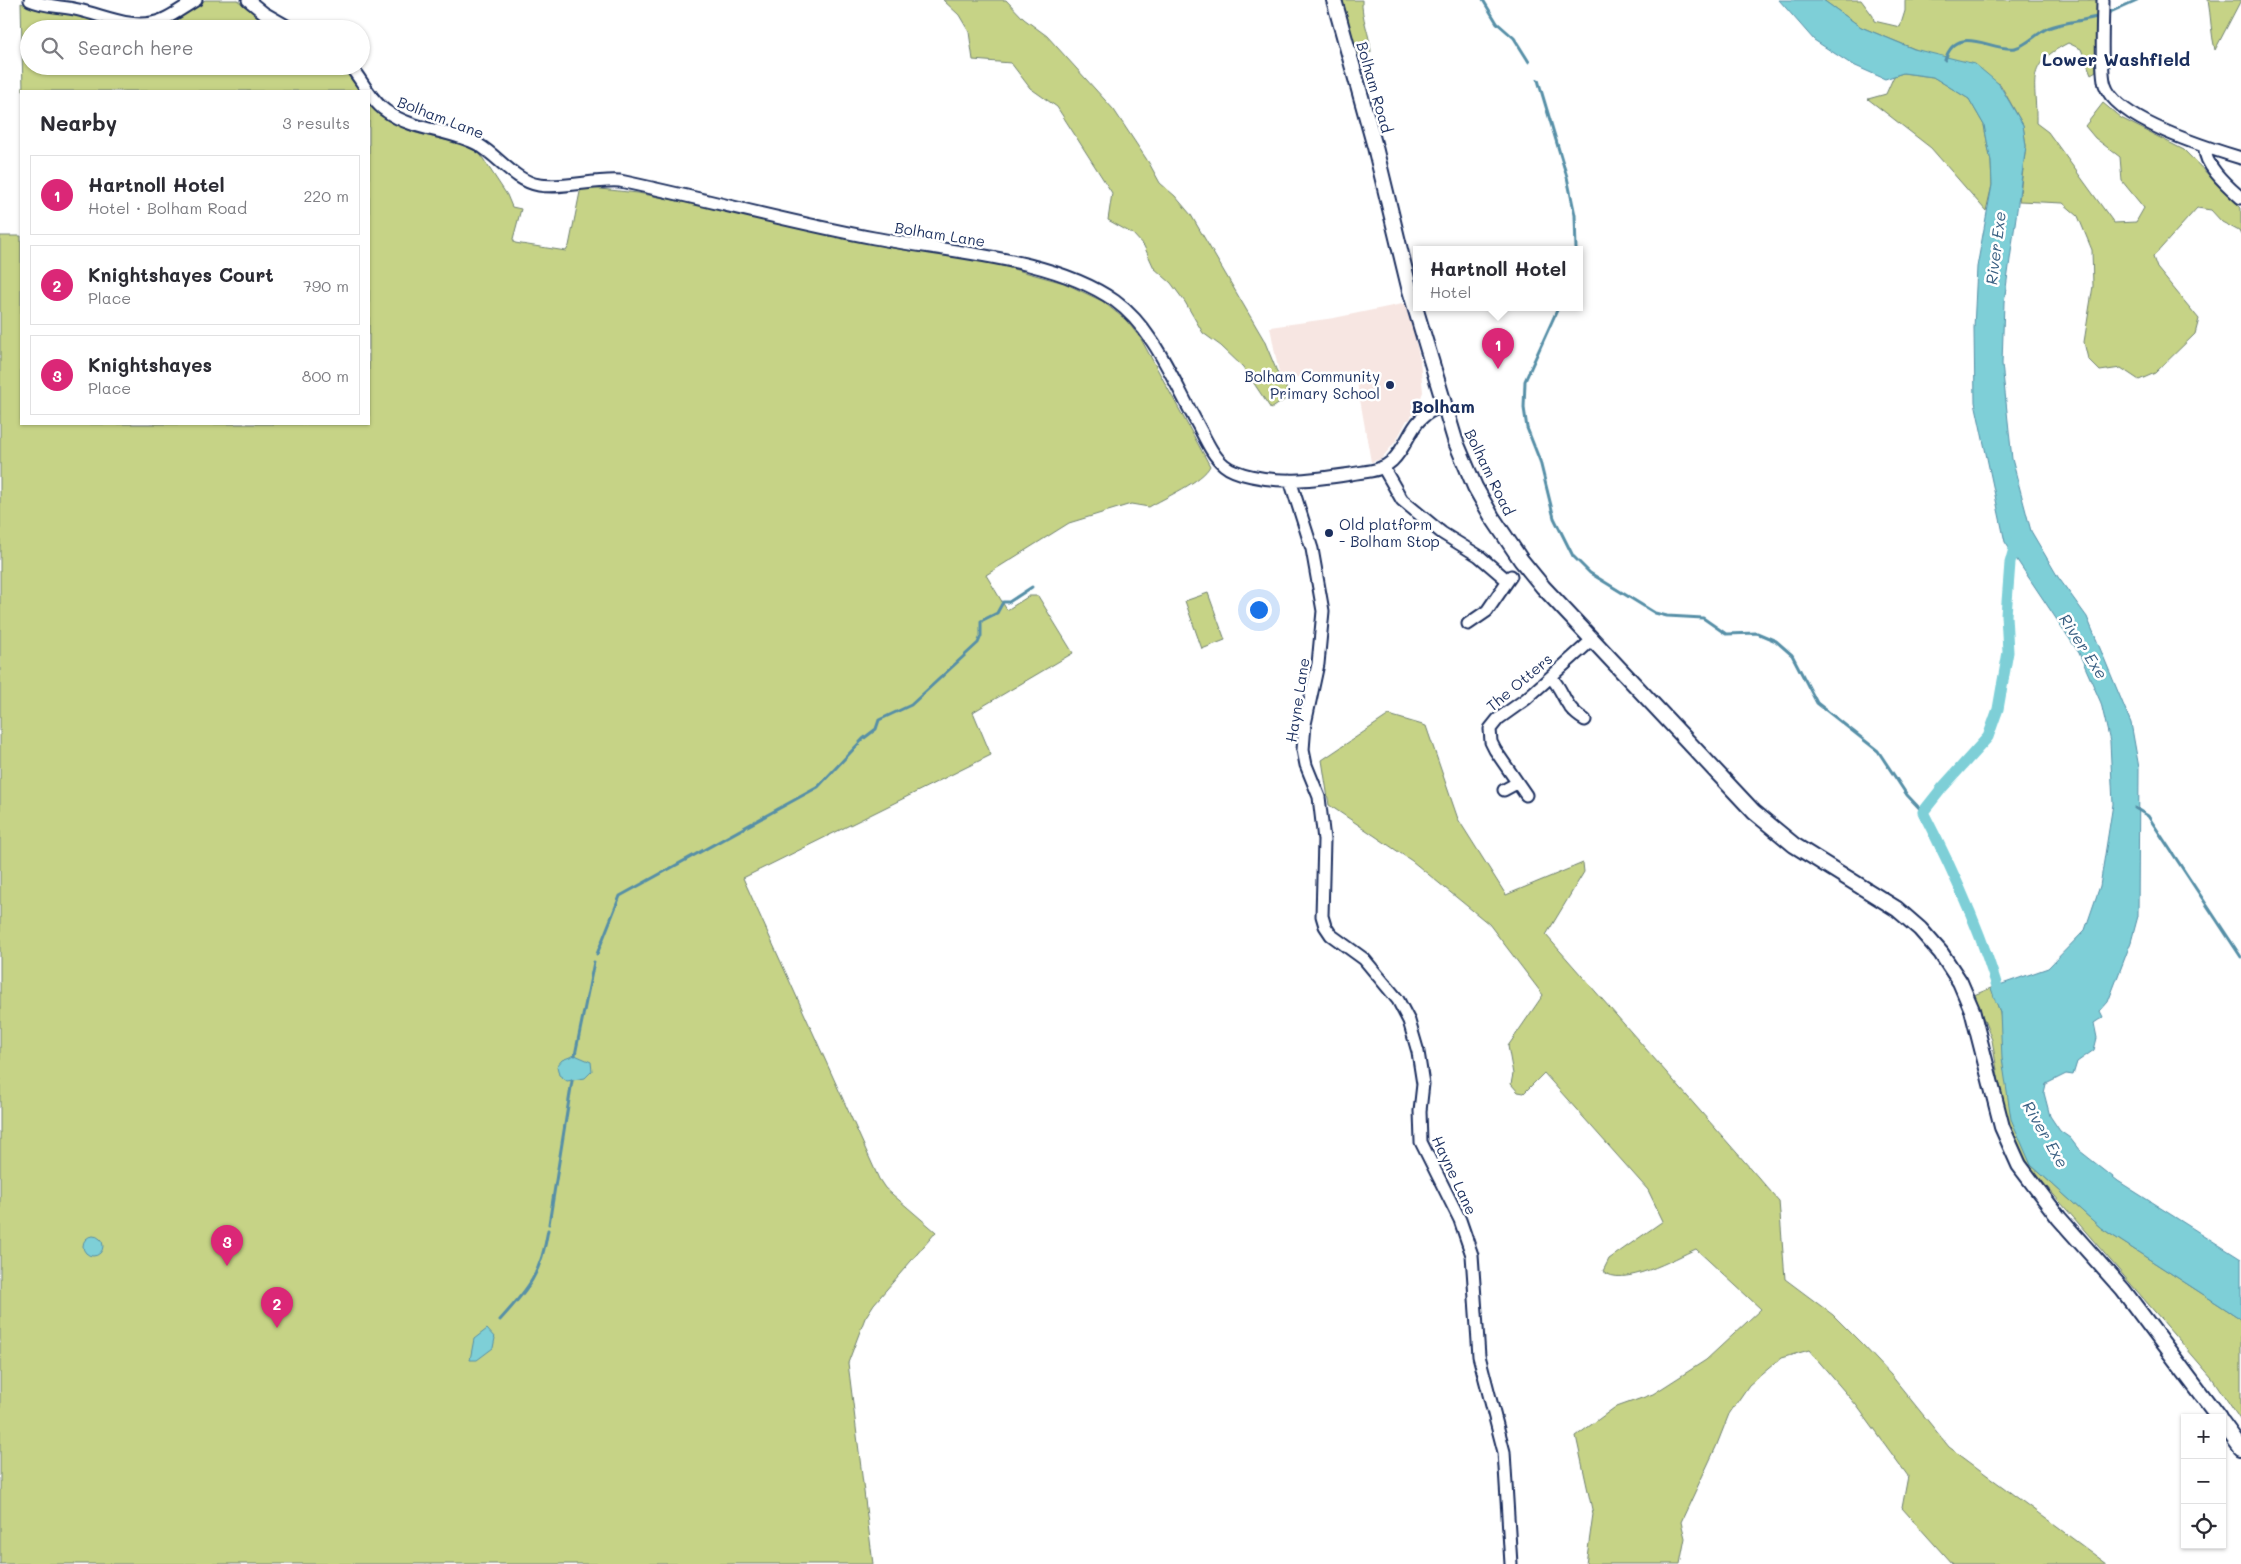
<!DOCTYPE html>
<html lang="en">
<head>
<meta charset="utf-8">
<style>
	:root { --surface:#fff; --page:#f2f2f3; --text:#2b2b33; --muted:#7c7c81; --line:#e1e1e2; --accent:#db2777 }
	body { margin:0; font-family:Mali,sans-serif; background:var(--page); color:var(--text) }
	.controls { position:absolute; right:15px; bottom:15px; display:grid; overflow:hidden; border-radius:0px; box-shadow:0 1px 4px #0004 }
	.controls button { width:45px; height:45px; display:grid; place-items:center; padding:0; border:0; border-bottom:1px solid var(--line); background:var(--surface); color:var(--text); font:25px sans-serif }
	.you { position:absolute; left:1258px; top:609px; width:18px; height:18px; margin:-12px; border:4px solid #fff; border-radius:50%; background:#1a73e8; box-shadow:0 0 0 8px #1a73e833 }
	.badge { display:grid; place-items:center; width:32px; height:32px; border-radius:50%; background:var(--accent); color:#fff; font-size:16px; font-weight:700 }
	.pin { position:absolute; translate:-50% -41px; filter:drop-shadow(0 1px 2px #0008) }
	.pin::after { content:''; position:absolute; top:26px; width:18px; height:15px; background:inherit; clip-path:polygon(0 0,100% 0,50% 100%) }
	.popup { position:absolute; left:1413px; top:246px; width:170px; height:65px; box-sizing:border-box; display:grid; place-content:center; border-radius:0px; background:var(--surface); filter:drop-shadow(0 1px 4px #0005); font-size:16px; white-space:nowrap; color:var(--muted) }
	.popup b { font-size:19px; color:var(--text) }
	.popup::after { content:''; position:absolute; left:50%; top:100%; margin-left:-10px; border:10px solid transparent; border-top-color:var(--surface) }
	.list { margin:0; padding:0; list-style:none }
	h2 { display:flex; justify-content:space-between; align-items:center; height:65px; margin:0; padding:0 20px; font-size:21px }
	h2 small { font-size:16px; font-weight:400; color:var(--muted) }
	.list li { display:grid; grid-template-columns:32px 1fr auto; gap:15px; align-items:center; box-sizing:border-box; height:80px; margin:0 10px 10px; padding:0 10px; border:1px solid var(--line); border-radius:0px }
	.list b { display:block; font-size:19px; white-space:nowrap }
	.list p { margin:0; font-size:16px; white-space:nowrap; color:var(--muted) }
	.list em { font-size:16px; font-style:normal; color:var(--muted) }
	.icon { flex:none; width:28px; height:28px; fill:none; stroke:currentColor; stroke-width:2; stroke-linecap:round; stroke-linejoin:round }
	.map { position:relative; flex:none; width:2241px; height:1564px; overflow:hidden }
	.search { position:absolute; background:var(--surface); box-shadow:0 1px 4px #0004; left:20px; top:20px; width:350px; height:55px; display:flex; align-items:center; gap:12px; box-sizing:border-box; padding:0 18px; border-radius:28px; color:var(--muted); font-size:19px }
	.panel { position:absolute; background:var(--surface); box-shadow:0 1px 4px #0004; left:20px; top:90px; width:350px; height:335px; border-radius:0px }
	.map>svg:first-child { display:block }
	.built { fill:#f7e6e2 }
	.green { fill:#c6d386; stroke:#708172 }
	.water { fill:#7ecfd7; stroke:#568fa7 }
	.lines { fill:none; stroke-linecap:round; stroke-linejoin:round }
	.stream { stroke:#568fa7; stroke-width:3 }
	.canal { stroke:#7ecfd7; stroke-width:11 }
	.minor-casing { stroke:#1b2f5e; stroke-width:15 }
	.major-casing { stroke:#1b2f5e; stroke-width:18 }
	.minor { stroke:#fff; stroke-width:11 }
	.major { stroke:#fff; stroke-width:14 }
	.poi-dot { fill:#1b2f5e; stroke:#fff; stroke-width:2 }
	.labels { text-anchor:middle; dominant-baseline:central; stroke-width:5; stroke-linejoin:round; paint-order:stroke }
	.street-label { font-size:15px; fill:#1b2f5e; stroke:#fff }
	.poi-label { font-size:15px; fill:#1b2f5e; stroke:#fff; text-anchor:end }
	.water-label { font-size:16px; font-style:italic; fill:#395f82; stroke:#fff }
	.quarter-label { font-size:18px; font-weight:bold; fill:#1b2f5e; stroke:#fff }
</style>
</head>
<body>
<div class="map">
<svg width="2241" height="1564" viewBox="0 0 2241 1564">
	<rect width="100%" height="100%" fill="#fff"/>
	<filter id="ink" filterUnits="userSpaceOnUse"><feTurbulence type="fractalNoise" baseFrequency=".02" numOctaves="2"/><feDisplacementMap in="SourceGraphic" scale="10" xChannelSelector="R" yChannelSelector="G"/><feConvolveMatrix kernelMatrix="1 2 1 2 8 2 1 2 1" color-interpolation-filters="sRGB"/></filter>
	<g filter="url(#ink)">
		<path class="built" d="M1407 303 1420 360 1423 392 1418 405 1409 420H1407L1396 441 1381 459 1371 462 1355 371 1280 379 1270 327 1334 318Z"/>
		<path class="green" d="M205 0H237L276 29H29V66H342L360 91H23L21 3 36 9 83 16 115 26 134 29 182 15Z
			M943 0H1006L1024 19 1047 36 1114 110 1149 163 1160 183 1175 196 1191 215 1264 340 1280 379 1286 387 1287 398 1271 409 1243 367 1221 346 1203 333 1185 302 1171 283 1154 268 1144 246 1133 234 1108 220 1112 193 1057 107 1030 88 1011 63 973 60 969 32 959 15Z
			M1339 0H1362C1361 18 1370 34 1371 52L1361 58 1353 52Z
			M1823 0H1861L1873 16 1874 21 1900 27 1905 11V0H2097L2096 71 2091 74 2081 49 2068 43C2023 66 2037 81 2036 123L2048 132 2114 223 2136 222 2144 208 2122 181 2120 157 2095 138 2085 126 2103 103 2121 118 2184 150 2241 208V235L2239 231 2222 222 2211 210 2197 208 2153 257 2157 268 2199 319 2195 334 2155 373 2139 380 2121 368 2100 371 2088 359 2084 342 2093 286 2092 250 2078 216 2063 203 2019 201 2026 146 2023 125 2000 84 1861 27Z
			M2208 0H2241L2215 50C2211 34 2211 17 2208 0Z
			M1903 73 1933 77 1969 99 1984 125 1991 162 1992 185 1986 211 1931 148 1868 99 1886 94 1894 76Z
			M369 104 380 115 394 124 416 133 466 145 480 154 507 195 512 207 521 209 513 239 515 243 566 251 569 246 581 187 638 193 988 262 1064 283 1102 301 1126 320 1141 339 1210 466C1203 481 1164 498 1149 507L1131 504 1069 523 986 575 1007 610 1029 596H1038L1073 653 973 712 991 755 743 878 879 1179 885 1188 936 1232 874 1304 865 1318 848 1363 873 1564H0V236H21V424H369Z
			M1208 593 1225 640 1202 649 1185 601Z
			M1389 715 1426 726 1458 819 1506 895 1583 863 1584 872 1546 935 1779 1201 1785 1279 1833 1315 1863 1345 1891 1375 1949 1447 2107 1564H1952L1902 1508 1908 1476 1857 1406 1809 1350 1781 1358 1749 1385 1729 1414 1716 1447 1681 1522 1685 1538 1680 1564H1586L1593 1514 1576 1436 1614 1408 1653 1394 1706 1360 1761 1309 1696 1249C1675 1258 1622 1289 1603 1271L1609 1259 1663 1221 1648 1190 1544 1073 1524 1093 1518 1092 1511 1084 1513 1074 1508 1046 1543 995 1489 924 1412 861 1329 805 1322 760Z
			M1991 988 2000 1012 2003 1035 2031 1165 2101 1228 2241 1319V1421L2212 1378 2035 1173 2018 1148 2004 1112 1992 1040 1974 995Z"/>
		<path class="water" d="M1779 0H1823L1861 27 1914 49 1975 64 1999 84 2023 125 2026 146 2004 302 2002 364 2012 459 2031 531 2058 577 2087 617 2131 723 2139 768 2138 916 2131 942 2108 1002 2100 1011 2103 1017 2094 1023 2097 1038 2094 1050 2077 1062 2073 1075 2066 1074 2046 1084 2044 1093 2050 1116 2060 1131 2070 1138 2080 1151 2118 1181 2241 1259V1319L2101 1228 2031 1165 2011 1119 2002 1058 2000 1012 1991 988 2048 968 2085 930 2100 886 2113 804 2110 742 2101 703 2079 653 2005 542 1975 402 1974 328 1977 267 1992 185 1991 162 1984 125 1969 99 1933 77 1903 73 1885 79 1851 64 1814 40Z
			M575 1055 591 1062 592 1071 585 1078 567 1081 559 1075 557 1066 562 1060Z
			M83 1246a10 10 0 1 1 20 0a10 10 0 1 1-20 0Z
			M487 1329 495 1338 493 1348 477 1360H470L474 1339Z"/>
		<g class="lines">
			<path class="stream" d="M1483 0 1497 23 1514 38 1529 62
				M2106 14 2137 0
				M1945 60C1957 22 1991 52 2015 48 2026 46 2037 33 2048 28 2064 22 2083 21 2100 16
				M1538 80 1567 177 1575 215 1576 250
				M1558 308 1525 381 1524 408 1527 428 1540 461 1554 518 1573 556 1590 573 1655 613 1667 616 1703 618 1726 634 1757 633 1776 641 1792 655 1817 703 1878 751 1907 795 1923 812
				M2135 808 2148 816 2241 957
				M597 954 620 896 818 787 863 739 876 729 879 720 911 705 978 643 981 636V621L997 613 1003 602H1009L1032 587
				M575 1055 594 962
				M549 1224 572 1081
				M500 1320C529 1288 541 1274 548 1230"/>
			<path class="canal" d="M2001 1000C1983 935 1954 872 1923 812L1942 788 1988 737 1998 709 2008 652 2006 615 2010 563 2017 538"/>
			<g class="minor-casing">
				<path id="minor" d="M30 0C45 7 62 6 79 10 106 16 134 31 162 20 174 15 184 7 196 0
					M248 0 264 13 292 29
					M2103 0C2103 18 2100 70 2105 85 2116 120 2208 148 2241 158
					M350 66C362 80 371 101 386 111 413 131 450 129 479 145 499 157 515 181 539 185 563 189 594 179 620 181 705 199 789 222 874 238 948 252 1053 257 1115 301 1155 330 1174 383 1198 425 1205 438 1212 455 1224 465 1231 471 1242 474 1251 476 1286 484 1317 479 1351 474 1366 471 1380 472 1392 461 1413 440 1408 418 1443 406
					M2205 147C2203 165 2229 187 2241 198
					M1383 467 1402 500 1442 533 1479 556 1507 580
					M1290 480 1312 549 1323 611 1318 664 1305 724 1303 750 1306 765 1319 797 1324 840 1322 916 1325 926 1331 935 1364 959 1398 1000 1409 1021 1418 1052 1423 1084 1420 1111 1421 1142 1460 1220 1472 1255 1479 1356 1504 1452 1511 1564
					M1468 624 1487 611 1511 576
					M1551 677C1566 694 1563 707 1585 720
					M1504 790 1517 783
					M1526 795 1495 750 1491 742 1490 729 1498 719 1526 699 1593 639"/>
			</g>
			<g class="major-casing">
				<path id="major" d="M1334 0 1375 147 1409 287 1455 440 1475 487 1492 517 1521 560 1543 587 1754 812 1794 845 1897 909 1920 929 1941 953 1960 982 1972 1010 2002 1127 2019 1165 2059 1218 2123 1290 2219 1418
					M2222 1422 2241 1448"/>
			</g>
			<use href="#minor" class="minor"/>
			<use href="#major" class="major"/>
		</g>
	</g>
	<g class="poi-dot">
		<circle cx="1390" cy="385" r="5"/>
		<circle cx="1329" cy="533" r="5"/>
	</g>
	<g class="labels">
		<g class="street-label">
			<text transform="translate(1375 87) rotate(74)">Bolham Road</text>
			<text transform="translate(441 117) rotate(21)">Bolham Lane</text>
			<text transform="translate(940 234) rotate(9)">Bolham Lane</text>
			<text transform="translate(1490 472) rotate(64)">Bolham Road</text>
			<text transform="translate(1519 682) rotate(-40)">The Otters</text>
			<text transform="translate(1297 700) rotate(-81)">Hayne Lane</text>
			<text transform="translate(1455 1175) rotate(65)">Hayne Lane</text>
		</g>
		<g class="poi-label">
			<text x="1380" y="376">Bolham Community<tspan x="1380" dy="17">Primary School</tspan></text>
			<text x="1339" y="524" text-anchor="start">Old platform<tspan x="1339" dy="17">- Bolham Stop</tspan></text>
		</g>
		<g class="water-label">
			<text transform="translate(1995 248) rotate(-83)">River Exe</text>
			<text transform="translate(2084 646) rotate(57)">River Exe</text>
			<text transform="translate(2046 1134) rotate(60)">River Exe</text>
		</g>
		<g class="quarter-label">
			<text x="2116" y="59">Lower Washfield</text>
			<text x="1443" y="406">Bolham</text>
		</g>
	</g>
</svg>
<div class="controls">
<button>+</button>
<button>−</button>
<button><svg class="icon" aria-label="locate" viewBox="0 0 24 24"><circle cx="12" cy="12" r="6"/><path d="M12 2v4M12 18v4M2 12h4M18 12h4"/></svg></button>
</div>
<div class="you"></div>
<div class="pin badge" style="left:1498px;top:369px">1</div>
<div class="popup"><b>Hartnoll Hotel</b>Hotel</div>
<div class="pin badge" style="left:277px;top:1328px">2</div>
<div class="pin badge" style="left:227px;top:1266px">3</div>
<div class="search"><svg class="icon" aria-label="search" viewBox="0 0 24 24"><circle cx="10" cy="10" r="6"/><path d="M15 15l6 6"/></svg>Search here</div>
<section class="panel">
<h2>Nearby<small>3 results</small></h2>
<ul class="list">
<li><span class="badge">1</span><div><b>Hartnoll Hotel</b><p>Hotel · Bolham Road</p></div><em>220 m</em></li>
<li><span class="badge">2</span><div><b>Knightshayes Court</b><p>Place</p></div><em>790 m</em></li>
<li><span class="badge">3</span><div><b>Knightshayes</b><p>Place</p></div><em>800 m</em></li>
</ul>
</section>
</div>
</body>
</html>
